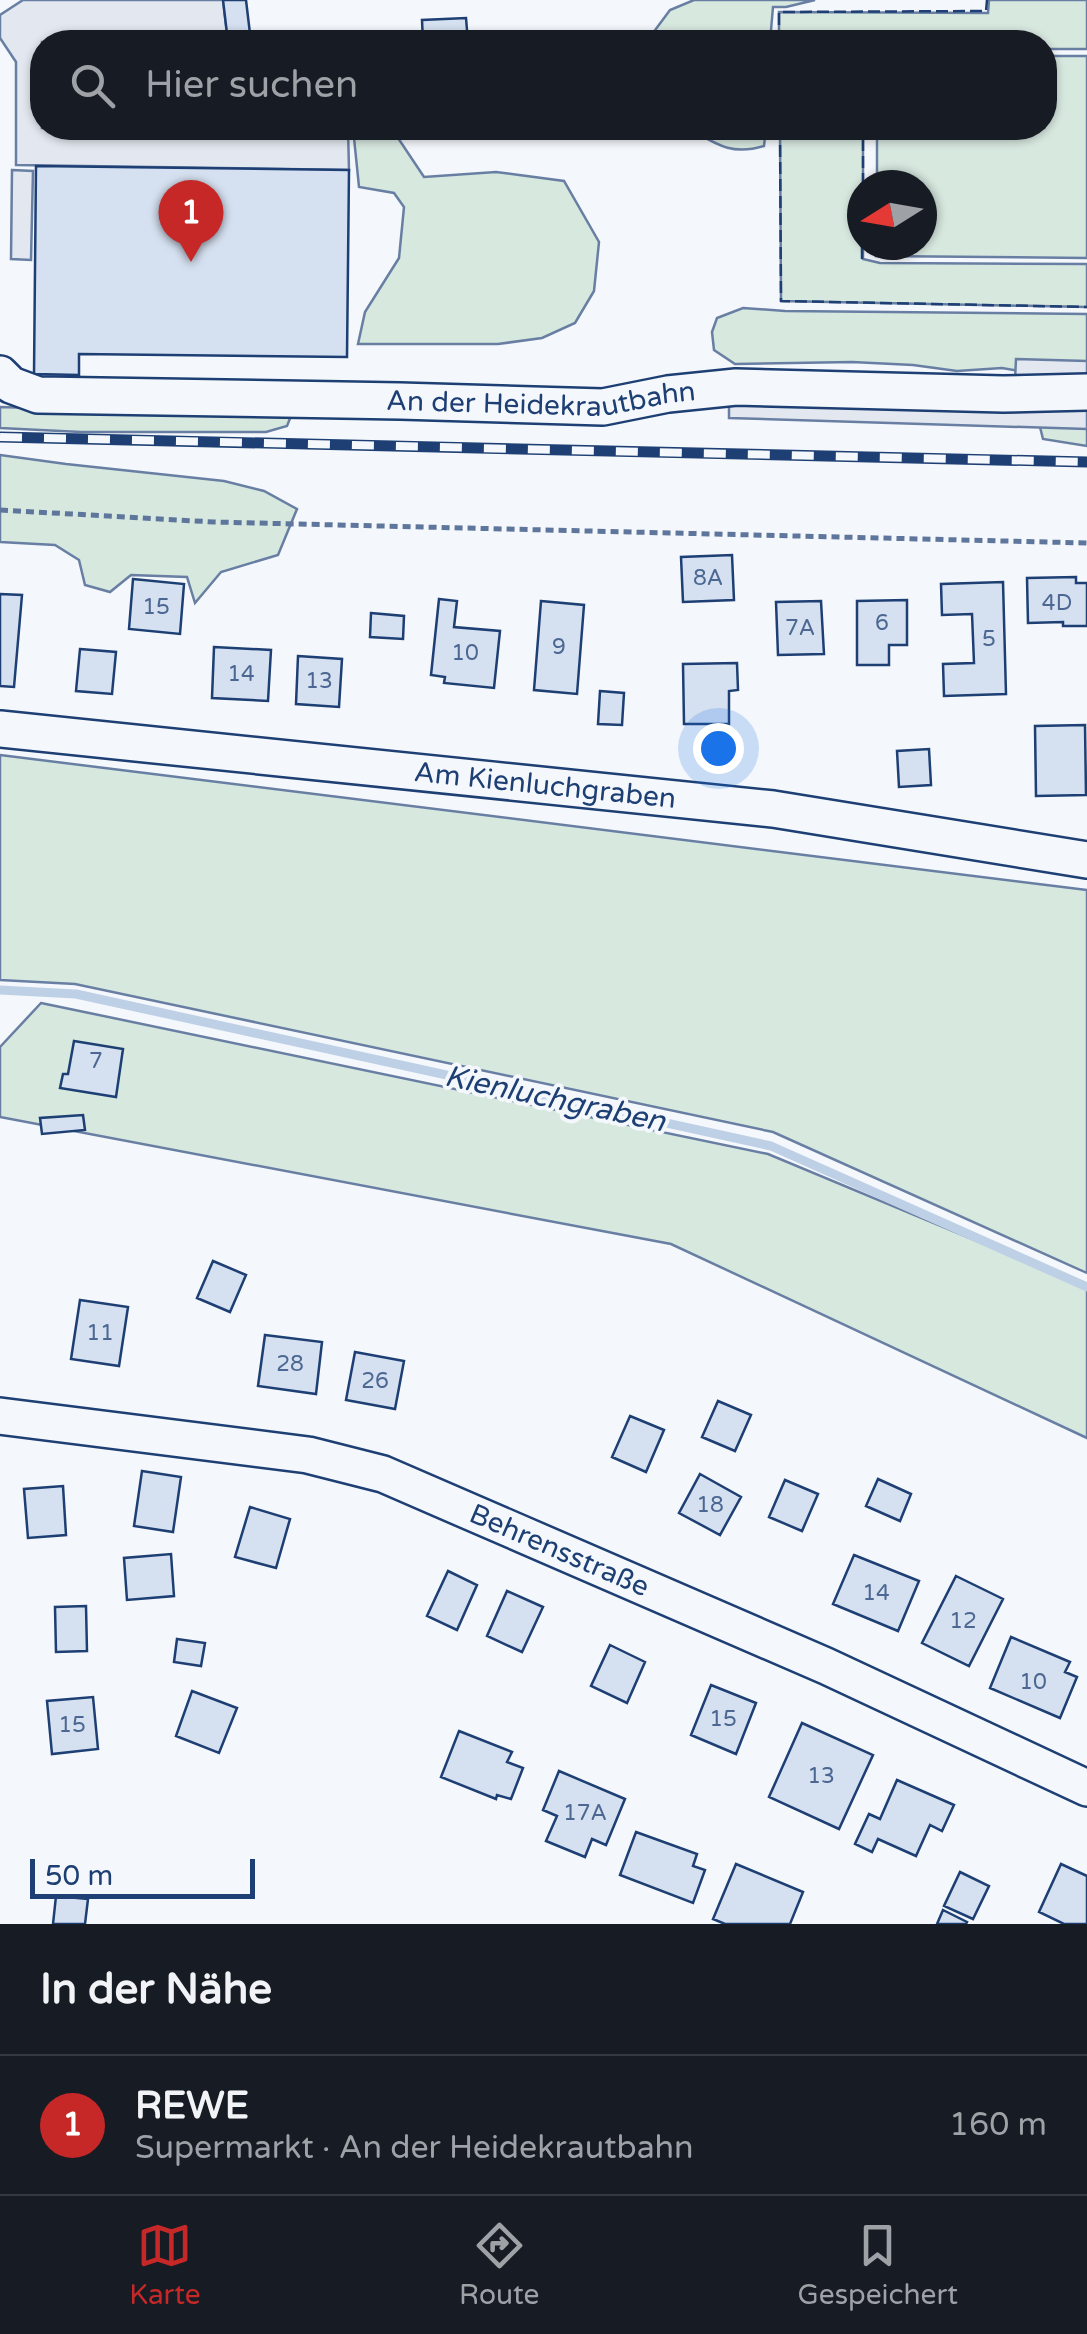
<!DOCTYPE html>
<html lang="de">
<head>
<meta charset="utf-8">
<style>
	:root { --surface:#171b24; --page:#20242c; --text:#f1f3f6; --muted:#9ea1a6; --line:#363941; --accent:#c62828 }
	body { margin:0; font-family:"Varela Round",sans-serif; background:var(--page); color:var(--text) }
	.compass { position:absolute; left:847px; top:170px; width:90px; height:90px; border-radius:50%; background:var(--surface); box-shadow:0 2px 8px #0004; rotate:259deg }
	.scale { position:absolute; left:30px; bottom:25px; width:225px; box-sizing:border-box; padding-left:10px; border:5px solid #1d3f73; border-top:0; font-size:28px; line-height:35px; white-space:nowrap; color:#1d3f73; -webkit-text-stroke:8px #f4f7fb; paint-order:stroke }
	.you { position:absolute; left:718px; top:748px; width:35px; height:35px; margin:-25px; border:8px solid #fff; border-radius:50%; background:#1a73e8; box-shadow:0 0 0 15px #1a73e833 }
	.badge { display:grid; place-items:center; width:65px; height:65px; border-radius:50%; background:var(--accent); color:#fff; font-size:32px; font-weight:700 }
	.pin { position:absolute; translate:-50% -82px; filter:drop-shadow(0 2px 5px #0008) }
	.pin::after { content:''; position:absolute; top:52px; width:35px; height:30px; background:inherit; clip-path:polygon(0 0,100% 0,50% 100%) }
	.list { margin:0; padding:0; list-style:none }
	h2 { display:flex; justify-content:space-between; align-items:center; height:130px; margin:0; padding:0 40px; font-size:42px }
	h2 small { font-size:32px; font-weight:400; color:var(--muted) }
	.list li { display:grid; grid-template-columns:65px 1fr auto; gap:30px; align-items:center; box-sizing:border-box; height:140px; padding:0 40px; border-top:2px solid var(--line) }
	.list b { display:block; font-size:38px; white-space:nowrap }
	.list p { margin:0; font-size:32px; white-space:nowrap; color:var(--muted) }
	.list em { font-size:32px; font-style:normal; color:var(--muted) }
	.icon { flex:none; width:55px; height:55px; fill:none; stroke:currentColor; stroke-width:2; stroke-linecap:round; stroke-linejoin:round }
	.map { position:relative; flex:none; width:1087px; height:1924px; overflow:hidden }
	.search { position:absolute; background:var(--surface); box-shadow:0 2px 8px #0004; left:30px; right:30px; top:30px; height:110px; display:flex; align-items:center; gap:25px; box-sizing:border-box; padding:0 35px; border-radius:40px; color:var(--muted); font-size:38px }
	.sheet { height:270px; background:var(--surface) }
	nav { display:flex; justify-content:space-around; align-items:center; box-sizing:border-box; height:140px; border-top:2px solid var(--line); background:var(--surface); font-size:28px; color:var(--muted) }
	nav a { display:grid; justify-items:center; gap:5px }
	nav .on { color:var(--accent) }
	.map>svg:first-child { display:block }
	.green { fill:#d7e8df; stroke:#687fa3; stroke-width:2.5 }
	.parking { fill:#e3e8f0; stroke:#687fa3; stroke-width:2.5 }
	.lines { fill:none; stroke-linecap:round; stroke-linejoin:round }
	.stream { stroke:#bed0e5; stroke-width:9 }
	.building { fill:#d5e0f0; stroke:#1d3f73; stroke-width:2.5 }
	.minor-casing { stroke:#1d3f73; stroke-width:40 }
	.path { stroke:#5e769c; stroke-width:5; stroke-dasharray:8 5; stroke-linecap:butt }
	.minor { stroke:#f4f7fb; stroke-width:35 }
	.rail-casing { stroke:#1d3f73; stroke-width:11 }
	.rail { stroke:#f4f7fb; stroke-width:8; stroke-dasharray:22; stroke-linecap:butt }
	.fence { stroke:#1d3f73; stroke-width:2.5; stroke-dasharray:12 5; stroke-linecap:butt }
	.labels { text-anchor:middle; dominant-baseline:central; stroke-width:8; stroke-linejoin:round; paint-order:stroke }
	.number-label { font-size:22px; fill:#4b6792 }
	.street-label { font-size:28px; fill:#1d3f73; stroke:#f4f7fb }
	.water-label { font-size:30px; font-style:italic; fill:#1d3f73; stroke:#f4f7fb }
</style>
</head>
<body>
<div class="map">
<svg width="1087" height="1924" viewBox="0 0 1087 1924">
	<rect width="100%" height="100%" fill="#f4f7fb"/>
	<path class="green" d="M694 0H815L786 7H773L770 42H635L650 37 670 10Z
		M989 0H1087V49H1045L1044 42H779V12L988 13Z
		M1045 56H1087V258L876 256V245H922V185H877V128H1044Z
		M353 128H395L396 135 424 177 496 172 564 181 599 242 594 291 575 323 542 338 498 344H358L365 312 399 258 404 207 394 193 359 187Z
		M688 128H766L764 146C731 156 716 144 688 128Z
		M780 128H863V259L880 263 1087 264V307L781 301Z
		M743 308 785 311 1087 314V376L1031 373 1002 368 957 371 913 365 852 362 735 364 714 350 712 332 717 318Z
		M0 407 291 416 287 426 266 432H81L0 428Z
		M1087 418V446L1043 439 1040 427Z
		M0 455 66 464 224 481 264 491 297 509 278 555 221 572 195 603 187 577 131 575 110 592 85 585 79 560 55 545 0 542Z
		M0 755 1087 890V1273L773 1132 75 984 0 980Z
		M41 1003 768 1154 1087 1287V1438L671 1244 0 1117V1047Z"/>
	<path class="parking" d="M23 0H223L228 42H42V128H348L349 170 16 165V62L0 38V15Z
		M12 170 33 171 31 260 11 259Z
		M1016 359 1087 361V380H1015Z
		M729 399 1087 410V429L729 418Z"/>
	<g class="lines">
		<path class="stream" d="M0 990 76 994 771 1146 1087 1287"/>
	</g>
	<path class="building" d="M223 0H246L251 42H228Z
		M466 18 468 42H423L422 20Z
		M36 166 349 170 347 357 79 354V375L34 374Z
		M732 555 734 600 683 602 681 557Z
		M1076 577V583H1087V626H1063V622L1028 623 1027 578Z
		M133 579 184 584 180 634 129 629Z
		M1003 582 1006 694 944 696 943 664 974 663 972 614 942 615 941 584Z
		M0 594 22 595 14 687 0 686Z
		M439 599 457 601 454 627 500 631 494 688 444 683 445 677 431 675Z
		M907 600V645H889V665H857V601Z
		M541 601 584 605 577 694 534 690Z
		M821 601 824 654 778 655 776 602Z
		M371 613 404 616 403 639 370 637Z
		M214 647 271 650 268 701 212 698Z
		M80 649 116 652 112 694 76 691Z
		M298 656 342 659 339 707 296 704Z
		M737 663 738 690 729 691V724H684L683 664Z
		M600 691 624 693 622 725 598 724Z
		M1085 725 1086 795 1036 796 1035 726Z
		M929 749 931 785 899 787 897 751Z
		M74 1041 123 1049 116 1097 60 1088 63 1074H68Z
		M83 1115 85 1130 42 1134 40 1118Z
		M213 1261 246 1275 230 1312 197 1298Z
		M80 1300 128 1307 119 1366 71 1359Z
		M265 1335 322 1342 316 1394 258 1386Z
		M355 1352 404 1361 395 1409 346 1400Z
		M718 1401 751 1415 735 1451 702 1437Z
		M630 1416 664 1430 646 1472 612 1457Z
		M142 1471 181 1477 173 1532 134 1526Z
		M700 1474 741 1497 720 1535 679 1513Z
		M878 1479 911 1494 900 1521 866 1506Z
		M785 1480 818 1494 802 1531 769 1517Z
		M63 1486 66 1535 28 1538 24 1489Z
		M250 1507 290 1519 276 1568 235 1557Z
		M171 1554 174 1596 127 1600 124 1558Z
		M854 1555 919 1581 898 1631 833 1604Z
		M448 1571 477 1585 457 1630 427 1616Z
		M956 1576 1003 1599 969 1666 922 1643Z
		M507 1591 543 1607 522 1652 487 1636Z
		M86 1606 87 1651 56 1652 55 1607Z
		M1011 1637 1070 1662 1065 1672 1077 1677 1060 1718 990 1688Z
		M177 1639 205 1643 201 1666 174 1662Z
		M610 1645 645 1662 627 1703 591 1686Z
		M711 1685 756 1703 736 1754 691 1735Z
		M192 1691 237 1708 219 1753 176 1736Z
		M93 1697 98 1749 52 1754 47 1701Z
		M802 1723 873 1755 839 1829 769 1797Z
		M459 1731 512 1752 507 1762 523 1768 511 1799 497 1795 496 1799 441 1777Z
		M559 1771 625 1799 606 1845 592 1839 585 1857 546 1841 557 1816 543 1810Z
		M897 1780 954 1805 942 1831 930 1825 916 1856 878 1839 872 1852 855 1844 869 1814 880 1819Z
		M636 1832 697 1854 693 1866 705 1870 693 1903 620 1875Z
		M736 1864 803 1892 790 1924H725L713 1919Z
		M1061 1864 1087 1876V1924H1064L1039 1912Z
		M960 1872 989 1886 973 1919 944 1906Z
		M56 1896 88 1899 85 1924H53Z
		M943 1910 967 1922 966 1924H937Z"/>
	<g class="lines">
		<g class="minor-casing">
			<g id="minor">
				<path id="s1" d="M0 374 11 385 38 395 400 401 603 407 668 394 736 387 1003 394 1087 392"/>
				<path id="s2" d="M0 729 773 809 1087 860"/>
				<path id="s3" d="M0 1416 308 1455 383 1474 826 1666 1087 1788"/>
			</g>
		</g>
		<path class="path" d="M0 510 214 522 1087 543"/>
		<use href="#minor" class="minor"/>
		<g class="rail-casing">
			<path id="rail" d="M0 437 1087 462"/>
		</g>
		<use href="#rail" class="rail"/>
		<path class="fence" d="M779 42V12L986 11 987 0
			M780 128 781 301 1087 307
			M863 185V128
			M862 259V245"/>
	</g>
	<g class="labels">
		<g class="number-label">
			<text x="708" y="578">8A</text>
			<text x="1057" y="603">4D</text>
			<text x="156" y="607">15</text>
			<text x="882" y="623">6</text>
			<text x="800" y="628">7A</text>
			<text x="989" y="639">5</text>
			<text x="559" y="647">9</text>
			<text x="465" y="653">10</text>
			<text x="241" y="674">14</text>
			<text x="319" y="681">13</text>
			<text x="96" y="1061">7</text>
			<text x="100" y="1333">11</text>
			<text x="290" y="1364">28</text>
			<text x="375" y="1381">26</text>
			<text x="710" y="1505">18</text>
			<text x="876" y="1593">14</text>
			<text x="963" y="1621">12</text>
			<text x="1033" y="1682">10</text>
			<text x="723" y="1719">15</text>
			<text x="72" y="1725">15</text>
			<text x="821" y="1776">13</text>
			<text x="585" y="1813">17A</text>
		</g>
		<g class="street-label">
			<text stroke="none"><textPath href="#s1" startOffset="548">An der Heidekrautbahn</textPath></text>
			<text stroke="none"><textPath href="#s2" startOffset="548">Am Kienluchgraben</textPath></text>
			<text stroke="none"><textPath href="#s3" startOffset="580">Behrensstraße</textPath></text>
		</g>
		<g class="water-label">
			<text transform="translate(555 1099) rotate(12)">Kienluchgraben</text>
		</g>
	</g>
</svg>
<svg class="compass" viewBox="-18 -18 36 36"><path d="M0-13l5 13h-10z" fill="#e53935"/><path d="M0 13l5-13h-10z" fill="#9ea1a6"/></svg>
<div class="scale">50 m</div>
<div class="you"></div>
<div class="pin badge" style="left:191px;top:262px">1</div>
<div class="search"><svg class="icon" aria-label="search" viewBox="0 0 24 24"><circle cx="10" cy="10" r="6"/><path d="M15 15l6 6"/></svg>Hier suchen</div>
</div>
<section class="sheet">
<h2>In der Nähe<small></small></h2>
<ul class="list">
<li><span class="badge">1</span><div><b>REWE</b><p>Supermarkt · An der Heidekrautbahn</p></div><em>160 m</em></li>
</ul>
</section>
<nav>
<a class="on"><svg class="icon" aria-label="map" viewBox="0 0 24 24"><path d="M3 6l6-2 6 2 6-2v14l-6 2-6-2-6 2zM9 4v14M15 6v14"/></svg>Karte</a>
<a><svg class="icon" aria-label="directions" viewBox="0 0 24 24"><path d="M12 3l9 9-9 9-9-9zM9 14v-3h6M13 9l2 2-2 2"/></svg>Route</a>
<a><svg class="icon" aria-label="saved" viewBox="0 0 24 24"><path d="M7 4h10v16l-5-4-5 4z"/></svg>Gespeichert</a>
</nav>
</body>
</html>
